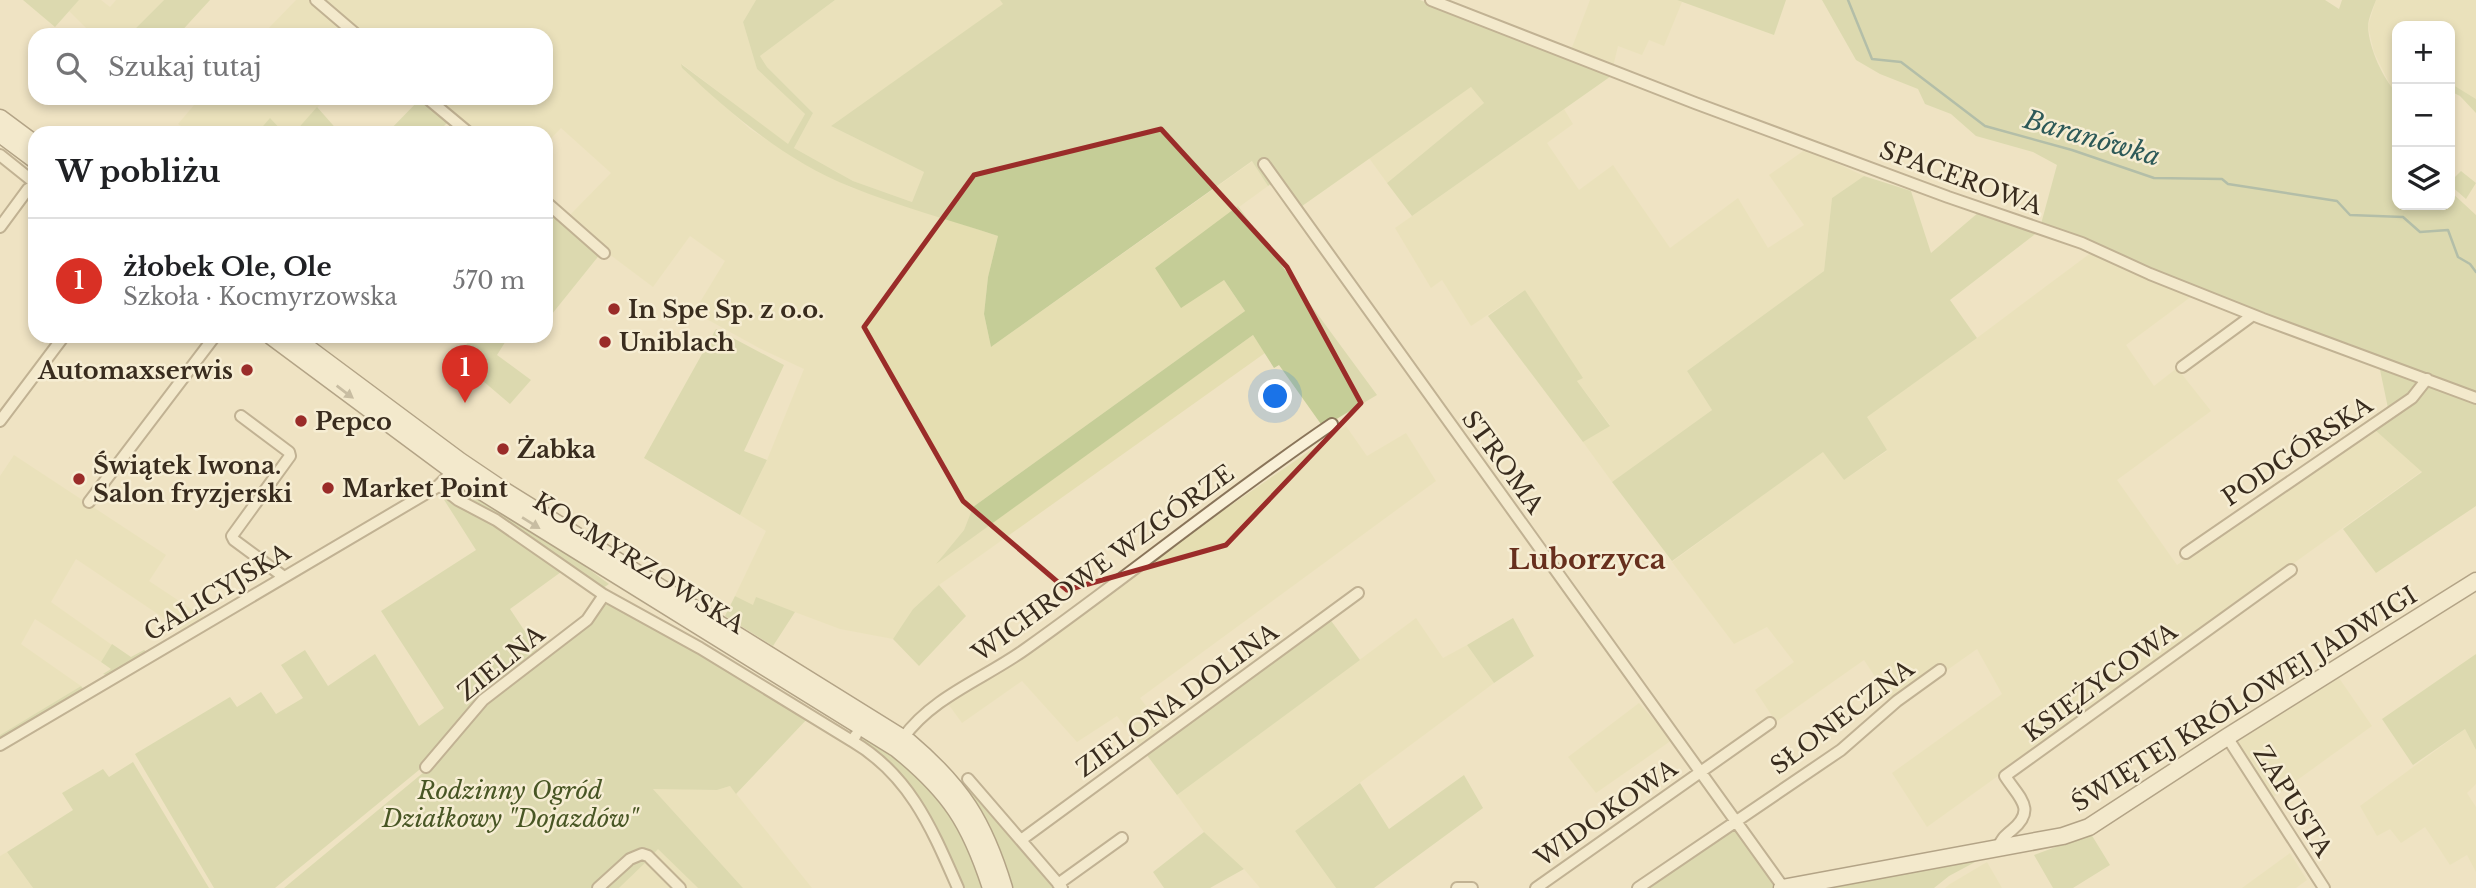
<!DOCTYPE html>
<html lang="pl">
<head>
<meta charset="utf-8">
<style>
	:root { --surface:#fff; --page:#f2f2f2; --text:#202124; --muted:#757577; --line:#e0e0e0; --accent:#d93025 }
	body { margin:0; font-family:"Libre Baskerville",serif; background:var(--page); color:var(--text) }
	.controls { position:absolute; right:21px; top:21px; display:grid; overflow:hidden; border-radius:14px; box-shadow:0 4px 10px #0003 }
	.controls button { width:63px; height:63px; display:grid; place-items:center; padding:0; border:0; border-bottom:2px solid var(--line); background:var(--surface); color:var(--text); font:35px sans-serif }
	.you { position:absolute; left:1276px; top:397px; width:24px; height:24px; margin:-18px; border:5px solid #fff; border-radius:50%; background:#1a73e8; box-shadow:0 0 0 10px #1a73e833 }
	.badge { display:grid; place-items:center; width:46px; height:46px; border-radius:50%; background:var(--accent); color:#fff; font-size:23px; font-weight:700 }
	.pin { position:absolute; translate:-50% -58px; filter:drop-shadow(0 2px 4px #0008) }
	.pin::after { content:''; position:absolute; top:37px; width:24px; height:21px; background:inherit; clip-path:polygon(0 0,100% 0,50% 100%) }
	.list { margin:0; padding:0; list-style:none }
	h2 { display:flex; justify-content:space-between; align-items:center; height:91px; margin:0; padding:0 28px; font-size:30px }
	h2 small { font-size:23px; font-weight:400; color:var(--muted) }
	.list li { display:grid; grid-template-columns:46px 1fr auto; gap:21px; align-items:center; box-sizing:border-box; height:126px; padding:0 28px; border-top:2px solid var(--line) }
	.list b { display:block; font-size:26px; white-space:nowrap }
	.list p { margin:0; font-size:23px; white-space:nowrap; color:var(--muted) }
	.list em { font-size:23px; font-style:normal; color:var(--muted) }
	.icon { flex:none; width:38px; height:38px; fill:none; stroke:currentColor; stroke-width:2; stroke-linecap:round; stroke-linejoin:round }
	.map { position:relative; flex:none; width:2476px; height:888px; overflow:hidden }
	.search { position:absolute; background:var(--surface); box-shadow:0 4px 10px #0003; left:28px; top:28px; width:525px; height:77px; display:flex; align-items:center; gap:18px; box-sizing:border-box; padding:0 24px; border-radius:21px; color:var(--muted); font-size:26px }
	.panel { position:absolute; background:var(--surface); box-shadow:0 4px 10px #0003; left:28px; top:126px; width:525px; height:217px; border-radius:21px }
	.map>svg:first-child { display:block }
	.farmland { fill:#e5deb1 }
	.green { fill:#c5cd97 }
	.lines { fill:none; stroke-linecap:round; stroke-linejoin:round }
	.stream { stroke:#6c9088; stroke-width:2.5 }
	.street-casing { stroke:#8a755a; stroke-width:14 }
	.secondary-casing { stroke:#6b563d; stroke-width:19 }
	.street { stroke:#f9f0d7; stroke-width:10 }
	.secondary { stroke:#f9f0d7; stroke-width:16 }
	.oneway { fill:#998e7a }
	.marked { fill:none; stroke:#9a2c29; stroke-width:5; stroke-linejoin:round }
	.poi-dot { fill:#9a2c29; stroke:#f6edd3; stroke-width:2.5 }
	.labels { text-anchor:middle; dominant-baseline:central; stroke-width:5; stroke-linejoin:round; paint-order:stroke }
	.street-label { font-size:24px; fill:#392c1e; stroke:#f6edd3 }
	.poi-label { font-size:24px; font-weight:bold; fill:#392c1e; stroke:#f6edd3; text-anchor:start }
	.park-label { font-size:24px; font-style:italic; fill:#485624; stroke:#f6edd3 }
	.water-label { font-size:26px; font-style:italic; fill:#2d5958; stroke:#f6edd3 }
	.quarter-label { font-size:28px; font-weight:bold; fill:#672f1d; stroke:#f6edd3 }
</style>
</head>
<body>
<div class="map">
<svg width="2476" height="888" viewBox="0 0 2476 888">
	<rect width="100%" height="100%" fill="#efe3c3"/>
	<path class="farmland" d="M79 0H101L110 7 116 0H164L129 35H93L69 11Z
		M296 0H312L353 35H262Z
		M315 0H756L743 22 757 69 805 114 788 145 682 64V68L750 129 805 164 850 187 998 236 988 277 984 314 991 347 1253 161 1268 186 1155 268 1224 280 1245 311 973 507 964 530 938 562 1253 335 1265 353 939 585 913 609 893 639 840 629 757 598 753 606 735 596 766 531 740 515 767 460 804 369 759 348 694 312 725 261 690 236 653 287 605 251 567 218 611 173 561 128 546 144V133H471L430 98H546V35H356Z
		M835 0H1000L1004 4 831 126 924 172 912 202 853 181 794 148 813 113 767 67 760 56Z
		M1590 0H1677L1682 2 1664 46 1649 40 1642 55 1618 46 1613 67 1571 50Z
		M2376 0H2476V99L2450 83V26H2397V93L2391 87 2374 52 2368 26Z
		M1471 87 1484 103 1387 183 1369 158Z
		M200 98H326L294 133H284L270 119 257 133H227L207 129 199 133H192L178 124Z
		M1564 109 1573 124 1547 143 1579 190 1613 165 1670 248 1738 198 1768 248 1804 225 1769 175 1806 149 1864 176 1832 198 1824 271 1687 371 1712 410 1612 482 1583 442 1610 425 1577 381 1582 378 1525 290 1471 326 1442 280 1431 288 1395 228Z
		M2092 252 2192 296 2126 345 2154 386 2177 368 2211 411 2117 480 2177 565 2375 430 2422 471 1927 827 1892 773 2002 694 1977 649 1895 707 1864 660 1776 722 1755 690 1794 662 1767 627 1734 644 1672 562 1823 451 1844 480 1887 451 1866 417 1977 338Z
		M1346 426 1367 456 1406 433 1436 481 1140 698 1166 732 1143 750 1117 716 1077 742 1022 681 962 723 946 701Z
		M14 455 166 555 149 581 205 618 183 631 76 559 51 602 112 645 101 662 35 619 21 644 81 686 0 735V476Z
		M1416 618 1443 658 1467 645 1494 683 1295 831 1336 888H1260L1244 869 1204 832 1177 795Z
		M2339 678 2372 726 2271 799 2236 742Z
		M1639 703 1672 740 1596 793 1568 757Z
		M2465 729 2476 750V784L2467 793 2476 807V872L2467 855 2450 865 2425 827 2401 843 2390 829 2377 836 2360 806Z
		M730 786 812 888H743L652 788 717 790Z
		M658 848 698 888H619Z
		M7 852 33 888H0V856Z
		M2290 853 2307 880 2296 888H2242Z
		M1987 862 2002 888H1945L1950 884Z"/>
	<path class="green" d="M23 0H79L55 27Z
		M164 0H210L178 35H129Z
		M756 0H835L760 56 767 67 813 113 794 148 853 181 912 202 924 172 831 126 1003 4 1000 0H1420L1614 74 1412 216 1387 183 1484 103 1471 87 1295 211 1274 182 1268 186 1252 161 991 347 984 314 988 277 998 236C949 220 899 206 851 187 786 161 732 115 682 68L681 64 788 144 805 114 757 69 743 22Z
		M1677 0H1786L1774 35Z
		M1822 0H2325L2339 9 2342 0H2376C2373 8 2368 19 2368 27 2369 48 2383 79 2397 93V205H2450V191L2476 215V395L2388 362 2348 343H2340L2210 295 2041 224 2057 165 2033 152 1976 136 1951 114 1925 104 1918 89 1880 74 1856 60Z
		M2450 83 2476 99V113L2460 96 2450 91Z
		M421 98H424L450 120 437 133H387Z
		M317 107 340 133H294Z
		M270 118 284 133H257Z
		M2461 171 2476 183 2466 199 2450 185V177L2453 179Z
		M1864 176 1911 191 1931 253 1979 212 2039 231 1950 300 1977 338 1867 417 1887 450 1844 480 1823 452 1672 561 1612 482 1712 410 1687 371 1824 271 1832 198Z
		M546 206 601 253 552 314 546 309Z
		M1238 206 1377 395 1323 427 1279 365 1274 368 1253 335 936 564 964 530 973 507 1245 311 1224 280 1181 308 1155 268Z
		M1525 290 1583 378 1577 381 1610 426 1583 442 1488 316Z
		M716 329 784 365 744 451 767 460 740 515 644 458Z
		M473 336H509L497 355 531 380 510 404 456 358Z
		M2379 365 2476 403V506L2376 573 2343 529 2422 472 2375 430 2372 421 2388 408Z
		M456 481 556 545 609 584 600 590C552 555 505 517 452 492L449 486 451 482Z
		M441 495 494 521 561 572 510 609 540 654 456 726 419 770 275 888H214L135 754 230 697 237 707 261 692 276 714 303 698 281 665 305 650 328 686 375 654 419 726 444 708 381 611 476 550Z
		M939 585 966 616 919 666 893 639 913 609Z
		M735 596 753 605 756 597 795 612 773 646 725 616Z
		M606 603 638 621 698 650 809 717 736 794 730 786 717 790 653 789 743 888H698L658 849 650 858 640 848 594 888H284L424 772 485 703 588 624Z
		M1329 618 1360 660 1177 795 1143 750Z
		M1513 618 1534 656 1494 683 1467 645Z
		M112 644 131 657 144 650 149 653 109 676 103 674 111 669 101 662Z
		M2476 654V750L2465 729 2413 765 2382 719Z
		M81 686 85 691 0 741V735Z
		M865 734 915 772 959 823 984 888H960L930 820 860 743Z
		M133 762 209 888H33L7 852 73 810 62 793 103 769 109 777Z
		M1464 775 1483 808 1374 888H1336L1295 831 1360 783 1389 829Z
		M962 782 1053 888H1011L990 826Z
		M1734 827 1776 886 1773 888H1644Z
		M1204 832 1244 869 1210 888H1164L1153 872Z
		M2091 834 2110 865 2073 888H2053L2034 855Z
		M639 858 647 861 619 888H603Z
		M1974 858 1977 861 1949 876 1934 888H1818Z"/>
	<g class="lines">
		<path class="stream" d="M1848 0 1872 59 1901 62 1985 126 2072 150 2154 178 2222 179 2228 184 2337 201 2350 215 2403 217 2420 232 2448 230 2458 257 2470 264 2476 272"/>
		<g class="street-casing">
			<path id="street" d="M316 0 357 35
				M1431 0 1695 103 1948 197 2082 243 2150 274 2263 319 2476 398
				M427 98 469 133
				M0 155 35 183
				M1264 164 1783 887
				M546 202 604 253
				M0 227 28 189 35 185
				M2182 367 2253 315
				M241 416 289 452 290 456 232 536 234 540 284 577
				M0 421 64 336
				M439 485 458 500 496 520 604 595 700 648 852 741
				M89 502 215 336
				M2186 553 2412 398 2427 379
				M856 735 852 741C910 775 932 829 958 888
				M2227 737 2324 888
				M903 738C933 696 986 678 1027 648 1130 575 1227 495 1332 424
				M0 745 437 487 452 472
				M426 767 483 700 587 620 604 595
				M968 779 1062 888
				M1021 840 1358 593
				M1998 848C2001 839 2005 836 2012 830 2037 809 2019 798 2005 776L2291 570
				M1058 884 1122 838
				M598 888 630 859 642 854 648 856 680 888
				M1457 888H1472
				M1536 888 1770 723
				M1638 888 1841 750 1897 701 1940 670"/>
		</g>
		<g class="secondary-casing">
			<path id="secondary" d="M0 118 35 144
				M0 134 35 160
				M271 336 473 486 897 749C950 792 970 823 991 888
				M292 336 460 461 500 488 909 742C962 787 984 822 1004 888
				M1782 888 2063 836 2089 827 2227 737 2476 581"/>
		</g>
		<use href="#street" class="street"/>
		<use href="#secondary" class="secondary"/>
	</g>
	<defs><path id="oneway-solid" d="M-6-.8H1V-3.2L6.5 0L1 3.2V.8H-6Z" transform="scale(1.75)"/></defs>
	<g class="oneway">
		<use href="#oneway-solid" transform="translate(345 392) rotate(37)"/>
		<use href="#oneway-solid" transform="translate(531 523) rotate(32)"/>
	</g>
	<path d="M0 0H2476V888H0ZM1161 129 1287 267 1361 403 1226 545 1067 590 963 501 864 327 974 175Z" fill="#efe3c3" fill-opacity=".55" fill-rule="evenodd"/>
	<path class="marked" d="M1161 129 1287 267 1361 403 1226 545 1067 590 963 501 864 327 974 175Z"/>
	<g class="poi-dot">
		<circle cx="614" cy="309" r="7"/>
		<circle cx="605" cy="342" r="7"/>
		<circle cx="247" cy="370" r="7"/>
		<circle cx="301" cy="421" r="7"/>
		<circle cx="503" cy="449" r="7"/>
		<circle cx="79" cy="479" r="7"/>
		<circle cx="328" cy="488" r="7"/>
	</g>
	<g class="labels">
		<g class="street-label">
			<text transform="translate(1961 178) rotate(20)">SPACEROWA</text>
			<text transform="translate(2297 451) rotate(-34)">PODGÓRSKA</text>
			<text transform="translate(1503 462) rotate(54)">STROMA</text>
			<text transform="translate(639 563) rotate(32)">KOCMYRZOWSKA</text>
			<text transform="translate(1103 563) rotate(-36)">WICHROWE WZGÓRZE</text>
			<text transform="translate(217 592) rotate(-31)">GALICYJSKA</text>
			<text transform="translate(501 663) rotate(-39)">ZIELNA</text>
			<text transform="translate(2100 682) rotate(-36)">KSIĘŻYCOWA</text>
			<text transform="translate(2244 699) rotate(-32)">ŚWIĘTEJ KRÓLOWEJ JADWIGI</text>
			<text transform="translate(1177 700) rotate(-36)">ZIELONA DOLINA</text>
			<text transform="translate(1842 717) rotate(-37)">SŁONECZNA</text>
			<text transform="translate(2293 801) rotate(58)">ZAPUSTA</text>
			<text transform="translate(1606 813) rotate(-35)">WIDOKOWA</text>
		</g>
		<g class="poi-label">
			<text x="628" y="309">In Spe Sp. z o.o.</text>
			<text x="619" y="342">Uniblach</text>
			<text x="233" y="370" text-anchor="end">Automaxserwis</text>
			<text x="315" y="421">Pepco</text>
			<text x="517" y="449">Żabka</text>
			<text x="93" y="465">Świątek Iwona.<tspan x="93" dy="28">Salon fryzjerski</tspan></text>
			<text x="342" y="488">Market Point</text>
		</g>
		<g class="park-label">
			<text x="510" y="790">Rodzinny Ogród<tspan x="510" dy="28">Działkowy "Dojazdów"</tspan></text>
		</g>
		<g class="water-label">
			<text transform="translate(2092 138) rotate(16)">Baranówka</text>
		</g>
		<g class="quarter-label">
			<text x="1587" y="559">Luborzyca</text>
		</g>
	</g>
</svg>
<div class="controls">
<button>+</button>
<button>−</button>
<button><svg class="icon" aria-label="layers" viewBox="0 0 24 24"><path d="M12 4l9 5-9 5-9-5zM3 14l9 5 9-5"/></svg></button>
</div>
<div class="you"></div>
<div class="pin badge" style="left:465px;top:403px">1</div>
<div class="search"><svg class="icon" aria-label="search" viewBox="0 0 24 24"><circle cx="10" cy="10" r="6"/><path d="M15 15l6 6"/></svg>Szukaj tutaj</div>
<section class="panel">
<h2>W pobliżu<small></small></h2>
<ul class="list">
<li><span class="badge">1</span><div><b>żłobek Ole, Ole</b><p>Szkoła · Kocmyrzowska</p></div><em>570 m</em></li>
</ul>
</section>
</div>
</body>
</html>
